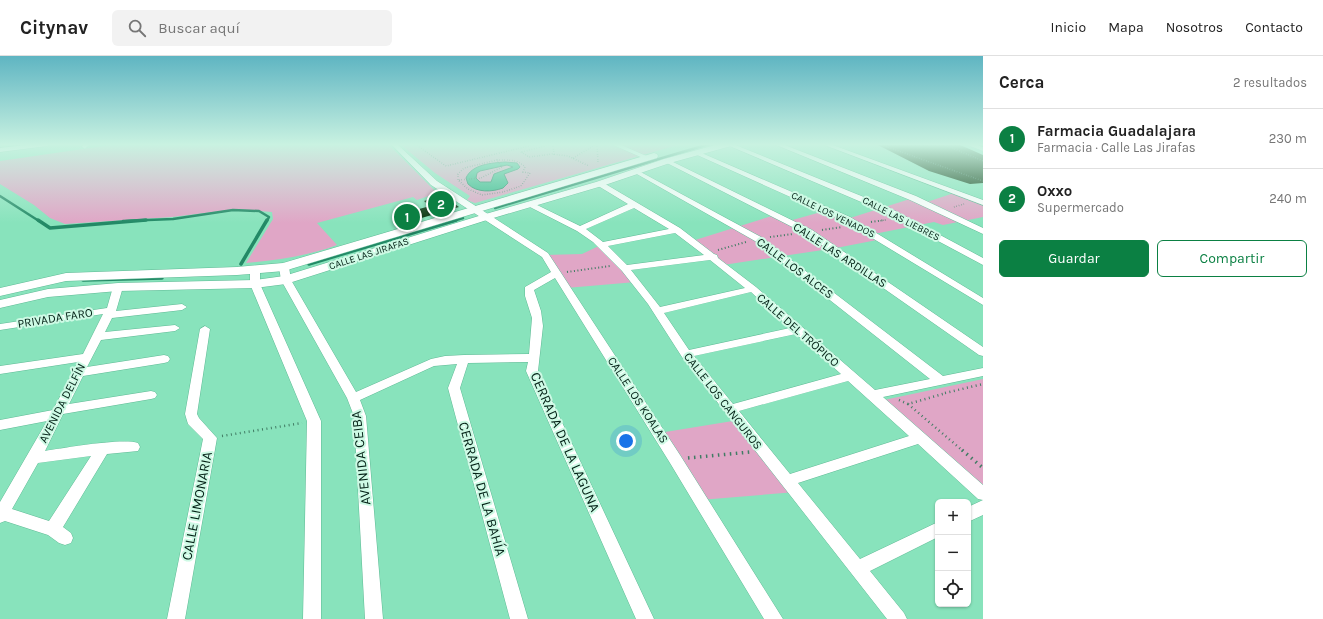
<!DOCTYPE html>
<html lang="es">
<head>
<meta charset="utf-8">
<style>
	:root { --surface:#fff; --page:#f2f2f2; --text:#222; --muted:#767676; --line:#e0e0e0; --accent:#0b8043 }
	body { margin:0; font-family:Karla,sans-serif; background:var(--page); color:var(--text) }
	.controls { position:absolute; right:12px; bottom:12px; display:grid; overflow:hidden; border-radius:6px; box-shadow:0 1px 3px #0004 }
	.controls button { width:36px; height:36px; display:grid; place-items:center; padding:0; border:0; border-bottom:1px solid var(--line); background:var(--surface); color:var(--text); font:20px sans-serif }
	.you { position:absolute; left:626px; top:385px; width:14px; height:14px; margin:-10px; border:3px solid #fff; border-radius:50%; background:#1a73e8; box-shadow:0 0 0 6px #1a73e833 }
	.badge { display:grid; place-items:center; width:26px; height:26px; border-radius:50%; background:var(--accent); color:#fff; font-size:13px; font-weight:700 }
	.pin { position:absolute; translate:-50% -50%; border:2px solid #fff; box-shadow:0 1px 4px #0006 }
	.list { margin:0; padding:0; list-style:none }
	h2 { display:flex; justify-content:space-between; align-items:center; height:52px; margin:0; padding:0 16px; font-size:17px }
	h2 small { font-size:13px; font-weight:400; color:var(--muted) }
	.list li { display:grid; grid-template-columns:26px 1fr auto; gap:12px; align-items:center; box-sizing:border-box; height:60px; padding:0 16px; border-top:1px solid var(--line) }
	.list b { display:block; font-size:15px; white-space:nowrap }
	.list p { margin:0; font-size:13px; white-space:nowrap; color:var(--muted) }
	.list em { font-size:13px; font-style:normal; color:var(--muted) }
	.actions { display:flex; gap:8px; padding:12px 16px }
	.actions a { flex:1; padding:9px 0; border:1px solid var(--accent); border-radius:6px; text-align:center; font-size:14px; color:var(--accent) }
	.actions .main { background:var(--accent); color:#fff }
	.icon { flex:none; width:22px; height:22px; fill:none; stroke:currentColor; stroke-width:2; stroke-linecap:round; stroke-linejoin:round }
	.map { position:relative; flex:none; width:983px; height:563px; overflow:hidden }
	header { display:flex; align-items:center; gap:24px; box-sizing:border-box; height:56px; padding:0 20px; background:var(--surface); border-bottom:1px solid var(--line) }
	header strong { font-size:19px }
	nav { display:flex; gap:22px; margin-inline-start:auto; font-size:14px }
	.search { width:280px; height:36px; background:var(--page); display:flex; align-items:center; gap:10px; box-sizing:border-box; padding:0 14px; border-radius:6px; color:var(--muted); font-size:15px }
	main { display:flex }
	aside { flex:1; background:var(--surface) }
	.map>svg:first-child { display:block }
	.green { fill:#e0a6c6 }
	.water { fill:#31b688; stroke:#238966; fill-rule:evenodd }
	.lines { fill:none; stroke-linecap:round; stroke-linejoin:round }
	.stream-far1 { stroke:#238966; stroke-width:2.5 }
	.stream { stroke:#238966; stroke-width:3.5 }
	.building { fill:#06350c }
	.service-casing { stroke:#5fba95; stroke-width:4 }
	.minor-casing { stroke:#5fba95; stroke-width:1 }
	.secondary-casing { stroke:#5fba95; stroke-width:1 }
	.path-far3 { stroke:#417c64; stroke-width:1.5; stroke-dasharray:0.5 2; stroke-linecap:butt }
	.path-far2 { stroke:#417c64; stroke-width:2; stroke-dasharray:1 2.5; stroke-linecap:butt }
	.path-far1 { stroke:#417c64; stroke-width:2.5; stroke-dasharray:1 3.5; stroke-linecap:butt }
	.path { stroke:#417c64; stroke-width:3.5; stroke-dasharray:1.5 4.5; stroke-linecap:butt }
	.service { stroke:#fff; stroke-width:3.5 }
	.minor { fill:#fff; fill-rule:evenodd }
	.secondary { fill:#fff; fill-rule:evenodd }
	.labels { text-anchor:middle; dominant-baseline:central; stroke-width:4; stroke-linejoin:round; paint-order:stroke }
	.far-street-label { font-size:10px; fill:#032116; stroke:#cefae5 }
	.street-label { font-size:12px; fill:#032116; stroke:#cefae5 }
	.near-street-label { font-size:14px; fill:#032116; stroke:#cefae5 }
</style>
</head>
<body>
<header>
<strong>Citynav</strong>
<div class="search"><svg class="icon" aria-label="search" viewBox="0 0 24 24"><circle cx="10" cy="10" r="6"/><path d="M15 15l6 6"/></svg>Buscar aquí</div>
<nav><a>Inicio</a><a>Mapa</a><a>Nosotros</a><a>Contacto</a></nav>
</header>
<main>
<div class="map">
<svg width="983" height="563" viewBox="0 0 983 563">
	<rect width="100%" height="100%" fill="#88e3bc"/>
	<path class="green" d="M117 88H388L437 137 417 144 413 141 317 167 337 189C308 200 277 204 246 207L273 163 272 156 237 153 172 161 65 168 50 162 34 149 0 128V105Z
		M400 88H681L475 147 467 144 470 140 435 117Z
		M957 136 983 147V161L943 169 934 166 874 178 882 183 836 192 723 209 692 185 775 159 789 165 828 154 847 163 913 142 924 147Z
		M601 189 636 226 566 232 545 199 582 198Z
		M983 323V431L884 344Z
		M739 364 796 436 700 444 659 377Z"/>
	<path class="water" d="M505 106 517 107 520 111 518 113 504 118 508 127 503 132C492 136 477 137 468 128L466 122C472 108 492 107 505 106ZM507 109 513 111 494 118 491 126H480L476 122 477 117 480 115Z"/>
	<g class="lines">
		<path class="stream-far1" d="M0 140 39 165
			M495 152 709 88
			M123 165 173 163 233 154 259 155 269 161 267 165
			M453 165 463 162"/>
		<path class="stream" d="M38 164 50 172 146 164
			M241 208 267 164
			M309 208 456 164
			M83 224 162 222"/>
	</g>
	<path class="building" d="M876 88H958L983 99V127L970 128 929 115Z
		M442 139 459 151 401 168 394 160 430 150 424 145Z"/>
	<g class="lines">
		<g class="service-casing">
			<path id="service" d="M615 88 647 102
				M970 88 983 93"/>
		</g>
		<g class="minor-casing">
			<path id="minor" d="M34 88H50L47 90 0 96V92Z
				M84 88H90L85 93 82 91Z
				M391 88H397L437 125 548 197 680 399 783 563H764L670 407 555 222 534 234 541 255 543 270 538 315 654 563H636L526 315 528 306 468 307 460 332 528 563H510L448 332 457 308 434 310 360 344 366 360 383 563H365L354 360 347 342 281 224 279 211 284 208 289 211 291 224 356 336 431 303 445 300 464 299 529 298 532 262 525 240V231L551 216 542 201 431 129Z
				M725 88H733L886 150 983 202V209L880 154Z
				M774 88H782L916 140 983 172V178L910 144Z
				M822 88H830L983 144V149Z
				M697 95 850 161 983 242V249L844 165 695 98 694 97Z
				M665 104H669L812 174 983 291V300L979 299 806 178 665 106Z
				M637 114 761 181 943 320 983 312V320L883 341 983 429V459L968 466V451L983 444 978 443 918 388 798 427 860 503 938 466V481L870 515 904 557 907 563H887L682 301 648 248 622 215 593 186 577 175 526 149 530 147H533L580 170 628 148 595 128 599 126H602L680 172 714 198 717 199 718 202 756 231 875 334 930 323 755 185 635 117 634 116ZM634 152 669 173 603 186 586 173ZM675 177 704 199 627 209 608 190ZM710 204 745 232 660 251 631 214ZM751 236 790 272 689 294 664 257ZM796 278 841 318 733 348 694 300ZM848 325 909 380 790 418 739 355Z
				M255 211 260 214V228L321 365V563H303L307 365 250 228V214Z
				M118 228 123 231 116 255 182 248 187 251 182 254 112 262 105 276 175 269 180 272 175 275 101 284 87 311 164 299 168 300 170 303 168 306 164 307 83 320 69 348 151 335 155 336 157 339 155 342 151 343 63 358 45 395C65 392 121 382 138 387L140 391 138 395 107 398 63 471 71 477 73 482 71 487 65 489 59 487 48 479 5 465 0 467V446L47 365 0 374V364L53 354 78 306 0 318V310L83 298 103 258 0 274V268L107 252 113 231ZM91 400 49 465 12 453 38 407Z
				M205 270 210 273 197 358 199 362 217 382 185 563H167L203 383 188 368 185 358 200 273Z"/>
		</g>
		<g class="secondary-casing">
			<path id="secondary" d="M719 88H732L731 90 670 107 602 130 490 163 286 228 255 232 118 235 48 241 0 252V244L48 233 118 227 255 224 284 220 482 159 596 126 664 103Z
				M654 97 657 98 658 100 657 102 284 215 237 219 66 225 0 240V232L66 217 237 211 283 207Z"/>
		</g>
		<path class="path-far3" d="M415 88 446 110 537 88
			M553 88 554 99
			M597 88 598 107
			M879 88 983 125
			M943 88 983 105
			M521 96 529 101 552 98 568 100 589 110
			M522 96 552 88
			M573 102 597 88
			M497 104C507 104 518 103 525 111L523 116 530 117 521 130 503 136 482 139 468 133 458 124V118L464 112Z
			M459 124 481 122 502 111 497 104
			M954 151 964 148
			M878 165 886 164"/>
		<path class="path-far2" d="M871 166 885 164
			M822 174 842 171
			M770 181 793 178
			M718 194 746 186
			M567 216 610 210"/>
		<path class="path-far1" d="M945 337 983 328
			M899 344 908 348 946 337
			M908 348 963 395
			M222 380 302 367"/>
		<path class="path" d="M962 394 983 412
			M688 402 750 396"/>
		<use href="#service" class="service"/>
		<use href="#minor" class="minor"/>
		<use href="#secondary" class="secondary"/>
	</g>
	<linearGradient id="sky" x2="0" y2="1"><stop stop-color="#5fb5c2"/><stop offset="0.53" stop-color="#c9f2e1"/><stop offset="1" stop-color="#c9f2e1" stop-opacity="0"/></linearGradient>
	<rect width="983" height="167" fill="url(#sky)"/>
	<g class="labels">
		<g class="far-street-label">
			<text transform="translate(833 159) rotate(26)">CALLE LOS VENADOS</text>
			<text transform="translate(901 163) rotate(27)">CALLE LAS LIEBRES</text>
			<text transform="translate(369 198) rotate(-18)">CALLE LAS JIRAFAS</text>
		</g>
		<g class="street-label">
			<text transform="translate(840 199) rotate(33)">CALLE LAS ARDILLAS</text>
			<text transform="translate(795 212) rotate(37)">CALLE LOS ALCES</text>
			<text transform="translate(55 262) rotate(-9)">PRIVADA FARO</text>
			<text transform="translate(798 274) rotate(41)">CALLE DEL TRÓPICO</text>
			<text transform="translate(638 344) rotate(57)">CALLE LOS KOALAS</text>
			<text transform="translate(723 345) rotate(52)">CALLE LOS CANGUROS</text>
			<text transform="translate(62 347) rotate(-63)">AVENIDA DELFÍN</text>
		</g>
		<g class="near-street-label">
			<text transform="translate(565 386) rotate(66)">CERRADA DE LA LAGUNA</text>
			<text transform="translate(361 402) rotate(-96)">AVENIDA CEIBA</text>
			<text transform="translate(482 433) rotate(74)">CERRADA DE LA BAHÍA</text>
			<text transform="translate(197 450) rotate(-79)">CALLE LIMONARIA</text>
		</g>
	</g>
</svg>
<div class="controls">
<button>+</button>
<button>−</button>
<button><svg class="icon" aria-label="locate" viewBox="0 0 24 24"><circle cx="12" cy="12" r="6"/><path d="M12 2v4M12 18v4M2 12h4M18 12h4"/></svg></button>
</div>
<div class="you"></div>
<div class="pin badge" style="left:407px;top:161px">1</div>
<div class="pin badge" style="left:441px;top:148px">2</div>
</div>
<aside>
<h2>Cerca<small>2 resultados</small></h2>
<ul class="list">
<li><span class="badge">1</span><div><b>Farmacia Guadalajara</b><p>Farmacia · Calle Las Jirafas</p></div><em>230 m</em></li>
<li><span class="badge">2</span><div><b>Oxxo</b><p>Supermercado</p></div><em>240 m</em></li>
</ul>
<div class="actions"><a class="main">Guardar</a><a>Compartir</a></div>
</aside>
</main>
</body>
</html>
